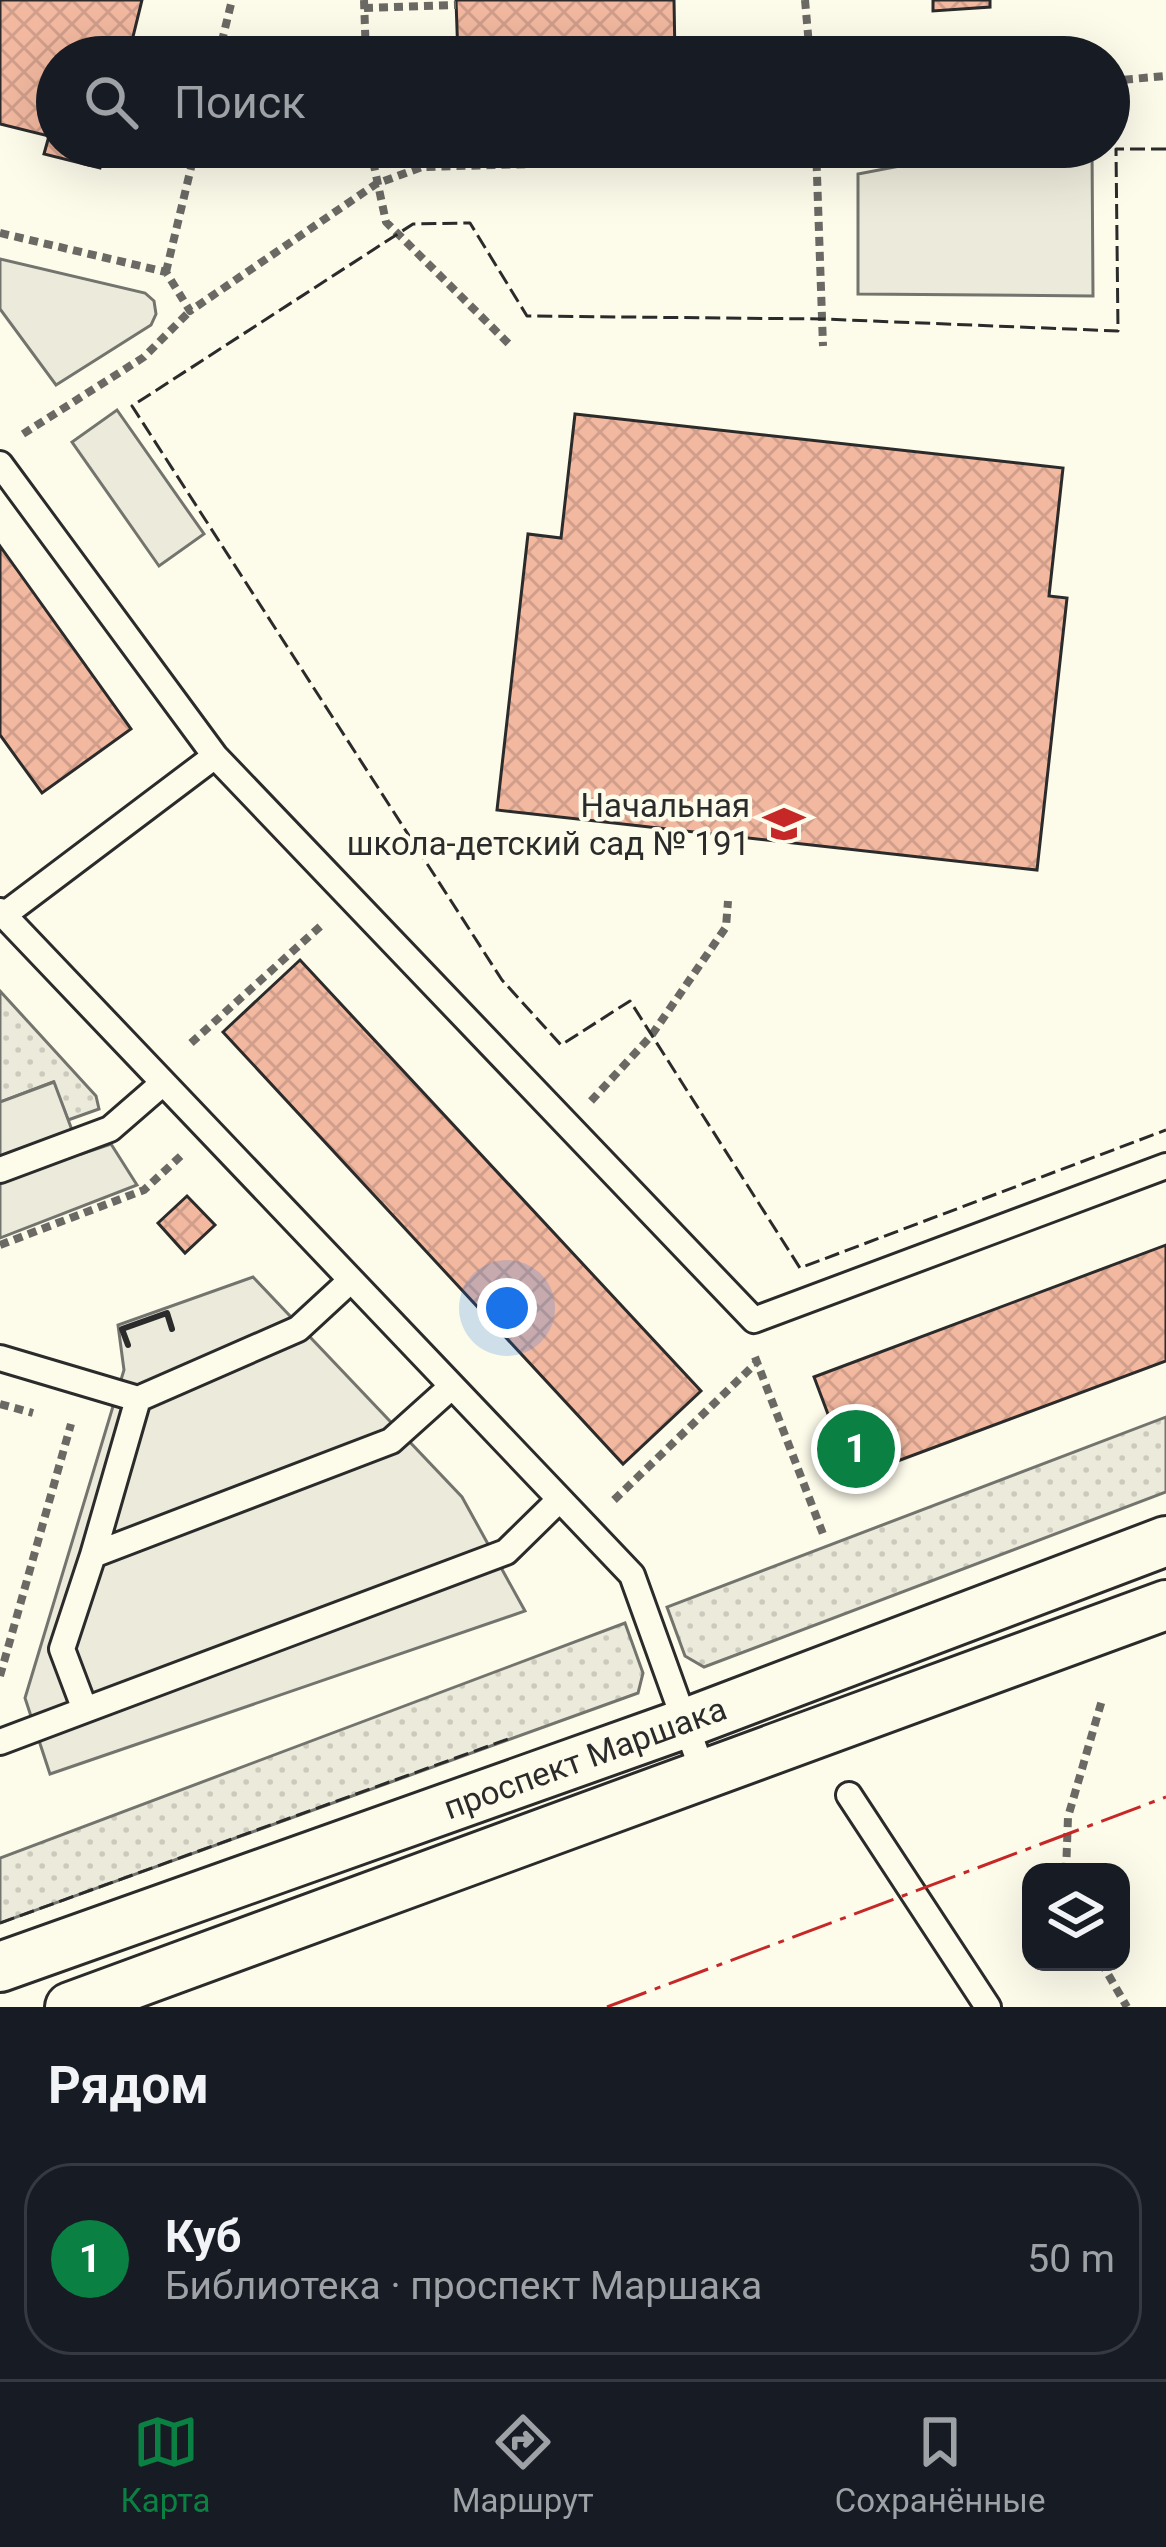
<!DOCTYPE html>
<html lang="ru">
<head>
<meta charset="utf-8">
<style>
	:root { --surface:#171b24; --page:#242831; --text:#f1f3f6; --muted:#9ea1a6; --line:#363941; --accent:#0b8043 }
	body { margin:0; font-family:Roboto,sans-serif; background:var(--page); color:var(--text) }
	.controls { position:absolute; right:36px; bottom:36px; display:grid; overflow:hidden; border-radius:24px; box-shadow:0 12px 48px #0002 }
	.controls button { width:108px; height:108px; display:grid; place-items:center; padding:0; border:0; border-bottom:3px solid var(--line); background:var(--surface); color:var(--text); font:60px sans-serif }
	.you { position:absolute; left:507px; top:1308px; width:42px; height:42px; margin:-30px; border:9px solid #fff; border-radius:50%; background:#1a73e8; box-shadow:0 0 0 18px #1a73e833 }
	.badge { display:grid; place-items:center; width:78px; height:78px; border-radius:50%; background:var(--accent); color:#fff; font-size:39px; font-weight:700 }
	.pin { position:absolute; translate:-50% -50%; border:6px solid #fff; box-shadow:0 3px 12px #0006 }
	.list { margin:0; padding:0; list-style:none }
	h2 { display:flex; justify-content:space-between; align-items:center; height:156px; margin:0; padding:0 48px; font-size:51px }
	h2 small { font-size:39px; font-weight:400; color:var(--muted) }
	.list li { display:grid; grid-template-columns:78px 1fr auto; gap:36px; align-items:center; box-sizing:border-box; height:192px; margin:0 24px 24px; padding:0 24px; border:3px solid var(--line); border-radius:48px }
	.list b { display:block; font-size:45px; white-space:nowrap }
	.list p { margin:0; font-size:39px; white-space:nowrap; color:var(--muted) }
	.list em { font-size:39px; font-style:normal; color:var(--muted) }
	.icon { flex:none; width:66px; height:66px; fill:none; stroke:currentColor; stroke-width:2; stroke-linecap:round; stroke-linejoin:round }
	.map { position:relative; flex:none; width:1166px; height:2007px; overflow:hidden }
	.search { position:absolute; background:var(--surface); box-shadow:0 12px 48px #0002; left:36px; right:36px; top:36px; height:132px; display:flex; align-items:center; gap:30px; box-sizing:border-box; padding:0 42px; border-radius:66px; color:var(--muted); font-size:45px }
	.sheet { height:372px; background:var(--surface) }
	nav { display:flex; justify-content:space-around; align-items:center; box-sizing:border-box; height:168px; border-top:3px solid var(--line); background:var(--surface); font-size:33px; color:var(--muted) }
	nav a { display:grid; justify-items:center; gap:6px }
	nav .on { color:var(--accent) }
	.map>svg:first-child { display:block }
	.grass { fill:url(#grass-dots); stroke:#74746e; stroke-width:3 }
	.park { fill:#ecebdb; stroke:#74746e; stroke-width:3 }
	.parking { fill:#eceadb; stroke:#74746e; stroke-width:3 }
	.building { fill:url(#building-cross-hatch); stroke:#2b2b2b; stroke-width:3 }
	.lines { fill:none; stroke-linecap:round; stroke-linejoin:round }
	.service-casing { stroke:#2b2b2b; stroke-width:30 }
	.minor-casing { stroke:#2b2b2b; stroke-width:54 }
	.path { stroke:#6a6964; stroke-width:8; stroke-dasharray:9 6; stroke-linecap:butt }
	.service { stroke:#fdfbea; stroke-width:24 }
	.minor { stroke:#fdfbea; stroke-width:48 }
	.fence { stroke:#2b2b2b; stroke-width:3; stroke-dasharray:15 6; stroke-linecap:butt }
	.wall { stroke:#2b2b2b; stroke-width:6 }
	.power { stroke:#c62828; stroke-width:3; stroke-dasharray:42 9 6 9; stroke-linecap:butt }
	.labels { text-anchor:middle; dominant-baseline:central; stroke-width:9; stroke-linejoin:round; paint-order:stroke }
	.poi-label { font-size:33px; fill:#2b2b2b; stroke:#fdfbea; text-anchor:end }
	.street-label { font-size:33px; fill:#2b2b2b; stroke:#fdfbea }
</style>
</head>
<body>
<div class="map">
<svg width="1166" height="2007" viewBox="0 0 1166 2007">
	<defs>
		<pattern id="grass-dots" width="8" height="8" patternUnits="userSpaceOnUse" patternTransform="scale(3)"><rect width="8" height="8" fill="#ecebdb"/><path d="M2 2h.1M6 6h.1" fill="none" stroke="#cbcabc" stroke-width="1.8" stroke-linecap="round"/></pattern>
		<pattern id="building-cross-hatch" width="8" height="8" patternUnits="userSpaceOnUse" patternTransform="scale(3)"><rect width="8" height="8" fill="#f2b8a0"/><path d="M0 0l8 8M0 8l8-8" fill="none" stroke="#d09e8a"/></pattern>
	</defs>
	<rect width="100%" height="100%" fill="#fdfbea"/>
	<path class="grass" d="M0 991 96 1096 99 1109 68 1120 53 1082 0 1102Z
		M1166 1417V1492L704 1667 685 1656 667 1607Z
		M625 1623 643 1673 638 1693 0 1923V1858Z"/>
	<path class="park" d="M999 147H1092L1093 296 858 294V174Z
		M0 259 145 293 154 301 156 314 151 325 56 385 0 309Z
		M117 410 204 534 159 566 72 442Z"/>
	<path class="parking" d="M54 1082 81 1154 111 1144 137 1185 0 1238V1102Z
		M253 1277 462 1497 525 1611 50 1774 25 1698 124 1370 118 1325Z"/>
	<path class="building" d="M0 0H142L128 57H57V147H106L100 168 44 154 49 136 0 124Z
		M456 0H674L675 57H458Z
		M933 0H990V7L933 11Z
		M575 414 1063 468 1049 596 1067 598 1037 870 497 810 528 534 561 538Z
		M0 546 131 729 42 793 0 735Z
		M300 960 701 1391 623 1464 223 1032Z
		M187 1196 215 1225 185 1253 158 1223Z
		M1166 1245V1361L852 1478 814 1377Z"/>
	<g class="lines">
		<g class="service-casing">
			<path id="service" d="M0 464 215 756 754 1320 1166 1166
				M0 911 632 1575 704 1775
				M4 915 215 756
				M0 1170 110 1129 163 1083
				M0 1358 138 1399 298 1329 350 1281
				M138 1399 93 1555 391 1441 450 1388
				M85 1710 506 1552 559 1500
				M0 1742 85 1710 62 1649 93 1555
				M849 1795 988 2007"/>
		</g>
		<g class="minor-casing">
			<path id="minor" d="M0 1967 686 1723 1166 1541
				M70 2007 1166 1605"/>
		</g>
		<path class="path" d="M364 0 366 57
			M805 0 810 57
			M364 8 456 5
			M218 57 232 0
			M1109 81 1166 76
			M370 147 386 222 512 347
			M816 147 823 346
			M0 233 166 272 190 311 376 184 422 167 674 160 750 147
			M166 272 196 147
			M23 434 144 357 190 311
			M191 1043 324 923
			M591 1101 651 1036 726 927 728 901
			M0 1245 144 1190 184 1153
			M755 1357 823 1534
			M0 1404 33 1413
			M614 1500 757 1362
			M0 1676 71 1424
			M1066 1872 1068 1817 1102 1700
			M1101 1962 1127 2007"/>
		<use href="#service" class="service"/>
		<use href="#minor" class="minor"/>
		<path class="fence" d="M1166 149H1116L1118 331 823 319 527 316 470 223 413 224 132 406 502 980 561 1045 630 1001 800 1268 1166 1130
			M0 1923 508 1739"/>
		<path class="wall" d="M128 1345 122 1329 167 1313 172 1329"/>
		<path class="power" d="M607 2007 1166 1797"/>
	</g>
	<defs>
		<g id="school-bare" transform="scale(3.24)"><path d="M0-5L7-2L0 1L-7-2ZM-4 1L0 2.5L4 1V4Q0 6-4 4Z" fill="#c62828" stroke="#fdfbea" stroke-width="2.5" paint-order="stroke"/></g>
	</defs>
	<g fill-rule="evenodd">
		<use href="#school-bare" x="784" y="824"/>
	</g>
	<g class="labels">
		<g class="poi-label">
			<text x="750" y="805">Начальная<tspan x="750" dy="38">школа-детский сад № 191</tspan></text>
		</g>
		<g class="street-label">
			<text transform="translate(585 1758) rotate(-20)">проспект Маршака</text>
		</g>
	</g>
</svg>
<div class="controls">
<button><svg class="icon" aria-label="layers" viewBox="0 0 24 24"><path d="M12 4l9 5-9 5-9-5zM3 14l9 5 9-5"/></svg></button>
</div>
<div class="you"></div>
<div class="pin badge" style="left:856px;top:1449px">1</div>
<div class="search"><svg class="icon" aria-label="search" viewBox="0 0 24 24"><circle cx="10" cy="10" r="6"/><path d="M15 15l6 6"/></svg>Поиск</div>
</div>
<section class="sheet">
<h2>Рядом<small></small></h2>
<ul class="list">
<li><span class="badge">1</span><div><b>Куб</b><p>Библиотека · проспект Маршака</p></div><em>50 m</em></li>
</ul>
</section>
<nav>
<a class="on"><svg class="icon" aria-label="map" viewBox="0 0 24 24"><path d="M3 6l6-2 6 2 6-2v14l-6 2-6-2-6 2zM9 4v14M15 6v14"/></svg>Карта</a>
<a><svg class="icon" aria-label="directions" viewBox="0 0 24 24"><path d="M12 3l9 9-9 9-9-9zM9 14v-3h6M13 9l2 2-2 2"/></svg>Маршрут</a>
<a><svg class="icon" aria-label="saved" viewBox="0 0 24 24"><path d="M7 4h10v16l-5-4-5 4z"/></svg>Сохранённые</a>
</nav>
</body>
</html>
